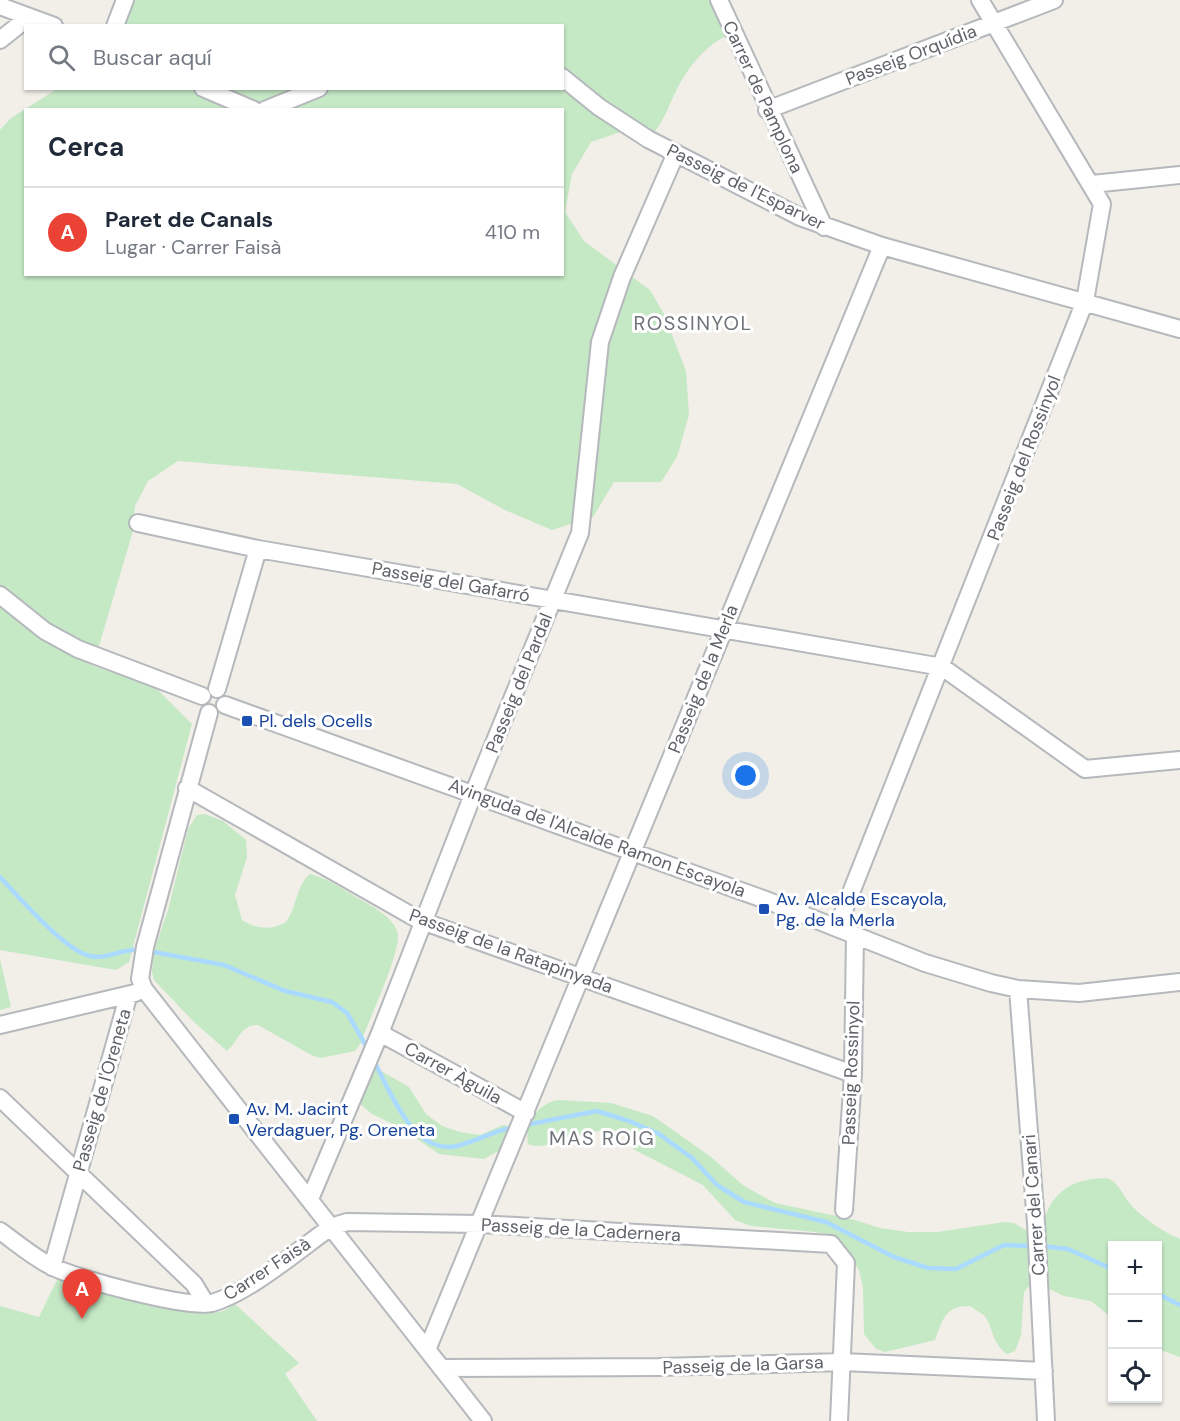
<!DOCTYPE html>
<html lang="es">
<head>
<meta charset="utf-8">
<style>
	:root { --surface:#fff; --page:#f2f2f3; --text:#1f2937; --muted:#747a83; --line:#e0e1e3; --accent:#ea4335 }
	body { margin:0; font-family:"DM Sans",sans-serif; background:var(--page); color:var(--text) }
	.controls { position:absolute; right:18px; bottom:18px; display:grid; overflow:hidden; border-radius:0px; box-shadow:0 2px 4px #0004 }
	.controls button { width:54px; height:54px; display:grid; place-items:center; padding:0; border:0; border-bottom:2px solid var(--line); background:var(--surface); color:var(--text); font:30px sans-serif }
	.you { position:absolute; left:746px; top:776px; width:21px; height:21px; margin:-15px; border:4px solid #fff; border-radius:50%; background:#1a73e8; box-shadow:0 0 0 9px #1a73e833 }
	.badge { display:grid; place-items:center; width:39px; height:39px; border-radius:50%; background:var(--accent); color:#fff; font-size:20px; font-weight:700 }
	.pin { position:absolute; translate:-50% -50px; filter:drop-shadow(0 2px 3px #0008) }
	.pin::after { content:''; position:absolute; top:32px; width:21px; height:18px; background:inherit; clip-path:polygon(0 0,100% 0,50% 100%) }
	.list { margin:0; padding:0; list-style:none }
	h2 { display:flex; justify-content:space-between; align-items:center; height:78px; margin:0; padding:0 24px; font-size:26px }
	h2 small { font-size:20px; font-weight:400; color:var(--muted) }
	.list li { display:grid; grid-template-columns:39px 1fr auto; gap:18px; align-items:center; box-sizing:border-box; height:90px; padding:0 24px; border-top:2px solid var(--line) }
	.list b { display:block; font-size:22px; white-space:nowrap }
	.list p { margin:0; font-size:20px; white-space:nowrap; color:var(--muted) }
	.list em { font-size:20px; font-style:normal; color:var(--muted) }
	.icon { flex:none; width:33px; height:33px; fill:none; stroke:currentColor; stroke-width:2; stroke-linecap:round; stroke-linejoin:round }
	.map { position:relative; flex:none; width:1180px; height:1421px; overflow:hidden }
	.search { position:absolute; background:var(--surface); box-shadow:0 2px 4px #0004; left:24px; top:24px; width:540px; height:66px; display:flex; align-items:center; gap:15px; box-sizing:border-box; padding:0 21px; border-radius:0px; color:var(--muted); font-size:22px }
	.panel { position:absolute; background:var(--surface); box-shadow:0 2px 4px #0004; left:24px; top:108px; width:540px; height:168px; border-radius:0px }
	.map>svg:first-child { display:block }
	.green { fill:#c5e8c5; fill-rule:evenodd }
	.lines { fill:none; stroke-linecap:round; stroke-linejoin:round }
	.stream { stroke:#aadaff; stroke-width:4.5 }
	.minor-casing { stroke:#b5b8bc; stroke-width:20 }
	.minor { stroke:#fff; stroke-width:16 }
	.transit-dot { fill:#1a4fb4; stroke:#fff; stroke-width:2 }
	.labels { text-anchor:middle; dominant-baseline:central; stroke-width:6; stroke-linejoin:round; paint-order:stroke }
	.street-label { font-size:18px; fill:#5f6368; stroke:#fff }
	.transit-label { font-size:18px; fill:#164399; stroke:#fff; text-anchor:start }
	.neighbourhood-label { font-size:20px; letter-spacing:1.5px; fill:#70757a; stroke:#fff }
</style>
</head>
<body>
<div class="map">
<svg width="1180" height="1421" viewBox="0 0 1180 1421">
	<rect width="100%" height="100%" fill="#f1efe8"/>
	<path class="green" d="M125 0H717L728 35C706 45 688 67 677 89 668 107 663 125 648 139L632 128 591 142 572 174 565 212 584 241 650 290 664 314 686 371 689 415 677 457 661 482H614L593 517 552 530 505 510 457 484 178 461 148 481 135 506 133 531 93 666 154 686 192 724 129 962 116 970 0 950V130L11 118 57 89 562 88V26L115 25ZM26 110H562V274H26Z
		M205 814 223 821 246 840 247 857 235 895 242 920C256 929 271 931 286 922 297 908 296 885 310 874 330 879 345 891 363 901 375 908 392 917 397 931 404 948 368 1020 361 1043L355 1051 321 1058 313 1056 258 1025C240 1025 239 1041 227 1051L194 1022 154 980 152 972 153 954 168 910 188 829 197 815Z
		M0 959 11 1007 0 1010Z
		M376 1068 409 1087 426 1114 442 1126 460 1132 480 1135 503 1125 511 1127 504 1148 484 1159 439 1154 401 1128 372 1114 359 1103 372 1069Z
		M558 1100 611 1103 653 1116 711 1157 744 1186 775 1203 855 1220 880 1228 908 1232H937L1005 1222 1014 1223 1029 1232 1043 1225C1049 1198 1066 1182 1093 1179 1099 1179 1106 1177 1111 1180 1120 1185 1124 1198 1131 1205 1144 1219 1163 1232 1180 1239V1357L1158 1349V1246H1112V1318L1091 1301 1064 1296 1039 1284 1030 1285 1024 1292 1021 1335 1015 1351 1007 1354C992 1343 994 1331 985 1316L970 1306C945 1306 943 1319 935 1340L885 1352 876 1349 864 1334 863 1287 859 1270 840 1240 832 1235 815 1232 751 1226 735 1220 703 1185 633 1149 625 1133C590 1121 550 1154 528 1144 524 1123 537 1104 558 1100Z
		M59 1276C94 1287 190 1323 223 1311 227 1310 231 1306 235 1304L299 1363 285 1374 317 1421H0V1306L39 1317Z"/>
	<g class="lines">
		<path class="stream" d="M0 877C19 897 65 951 90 956 106 960 123 948 140 950
			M148 951 224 965 285 991 332 1002 347 1013 368 1049
			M373 1059C389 1089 413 1156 457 1146 476 1141 494 1131 514 1127
			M525 1125 597 1111 629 1121 659 1134 692 1158 717 1185 744 1202 826 1222 894 1257 928 1268 956 1269 1004 1245 1034 1246
			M1042 1246 1068 1249 1112 1269
			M1158 1294 1180 1305"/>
		<g class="minor-casing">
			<path id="minor" d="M719 0 824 227
				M0 6 54 26
				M115 26 125 0
				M0 40 29 17
				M562 77 599 107 648 139 800 217 882 246 1180 329
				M203 88 254 110
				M265 110 319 88
				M767 110 1054 0
				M1092 184 1180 175
				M138 523 258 549 942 667 1085 769 1180 760
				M0 595 45 631 78 649 202 696
				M217 689 258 549
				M225 705 766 900 925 963 991 983 1018 989 1079 993 1180 982
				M209 713 145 947 140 979 144 989 483 1421
				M187 788 419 920 853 1074
				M837 928 1085 301 1102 204 980 0
				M1018 989 1036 1223 1046 1421
				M0 1025 135 993
				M380 1033 526 1113
				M0 1098 194 1284 206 1304
				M310 1199 380 1033 474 792 580 533 600 342 622 277 676 153
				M844 1210 853 1074 855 935
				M0 1231C17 1243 34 1258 53 1267 78 1279 188 1309 212 1303 250 1292 298 1250 331 1227L347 1222 481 1224 831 1244 846 1263 839 1421
				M52 1267 128 997
				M427 1350 882 246
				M441 1368 659 1367 842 1362 1044 1371"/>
		</g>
		<use href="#minor" class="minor"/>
	</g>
	<g class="transit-dot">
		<rect x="241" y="715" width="12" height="12" rx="3"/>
		<rect x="758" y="903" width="12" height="12" rx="3"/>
		<rect x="228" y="1113" width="12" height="12" rx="3"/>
	</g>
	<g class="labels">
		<g class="street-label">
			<text transform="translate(911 55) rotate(-21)">Passeig Orquídia</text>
			<text transform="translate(763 97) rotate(65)">Carrer de Pamplona</text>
			<text transform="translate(746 187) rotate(26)">Passeig de l'Esparver</text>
			<text transform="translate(1024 458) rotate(-69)">Passeig del Rossinyol</text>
			<text transform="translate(451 582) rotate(10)">Passeig del Gafarró</text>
			<text transform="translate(703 679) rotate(-68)">Passeig de la Merla</text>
			<text transform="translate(519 683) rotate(-68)">Passeig del Pardal</text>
			<text transform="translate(597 838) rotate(20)">Avinguda de l'Alcalde Ramon Escayola</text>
			<text transform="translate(511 951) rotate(20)">Passeig de la Ratapinyada</text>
			<text transform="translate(453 1073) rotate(29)">Carrer Àguila</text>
			<text transform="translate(851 1073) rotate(-88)">Passeig Rossinyol</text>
			<text transform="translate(102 1090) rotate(-74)">Passeig de l'Oreneta</text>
			<text transform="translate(1034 1205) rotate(-94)">Carrer del Canari</text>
			<text transform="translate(581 1230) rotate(3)">Passeig de la Cadernera</text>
			<text transform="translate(267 1269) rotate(-33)">Carrer Faisà</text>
			<text transform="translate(743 1365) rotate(-2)">Passeig de la Garsa</text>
		</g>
		<g class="transit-label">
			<text x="259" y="721">Pl. dels Ocells</text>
			<text x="776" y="899">Av. Alcalde Escayola,<tspan x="776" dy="21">Pg. de la Merla</tspan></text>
			<text x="246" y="1109">Av. M. Jacint<tspan x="246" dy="21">Verdaguer, Pg. Oreneta</tspan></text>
		</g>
		<g class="neighbourhood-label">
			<text x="693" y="323">ROSSINYOL</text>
			<text x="602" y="1138">MAS ROIG</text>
		</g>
	</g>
</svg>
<div class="controls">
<button>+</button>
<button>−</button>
<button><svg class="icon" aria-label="locate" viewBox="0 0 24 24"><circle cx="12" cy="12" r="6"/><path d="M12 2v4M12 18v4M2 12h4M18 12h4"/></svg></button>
</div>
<div class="you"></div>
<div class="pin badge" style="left:82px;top:1319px">A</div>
<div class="search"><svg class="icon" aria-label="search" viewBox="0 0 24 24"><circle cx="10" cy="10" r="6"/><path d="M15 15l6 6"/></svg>Buscar aquí</div>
<section class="panel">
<h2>Cerca<small></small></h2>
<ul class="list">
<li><span class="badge">A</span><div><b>Paret de Canals</b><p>Lugar · Carrer Faisà</p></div><em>410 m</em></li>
</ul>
</section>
</div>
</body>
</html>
